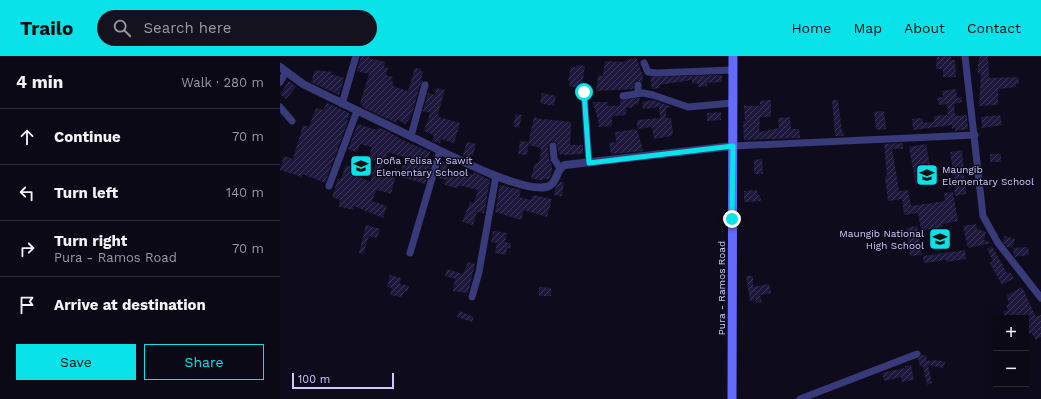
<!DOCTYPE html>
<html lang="en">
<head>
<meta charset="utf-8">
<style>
	:root { --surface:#0a0915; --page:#13121e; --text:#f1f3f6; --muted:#999aa0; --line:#2a2a34; --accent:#09e2e9 }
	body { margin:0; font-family:"Work Sans",sans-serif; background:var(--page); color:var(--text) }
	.controls { position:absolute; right:12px; bottom:12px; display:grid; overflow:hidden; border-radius:0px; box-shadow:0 2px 10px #0003 }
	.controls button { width:36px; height:36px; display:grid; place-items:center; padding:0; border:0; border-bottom:1px solid var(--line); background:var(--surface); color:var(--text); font:20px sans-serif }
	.scale { position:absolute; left:12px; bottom:10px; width:102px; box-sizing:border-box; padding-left:4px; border:2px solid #cbc9fd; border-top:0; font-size:11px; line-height:14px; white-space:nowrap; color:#cbc9fd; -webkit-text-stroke:3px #0e0c1c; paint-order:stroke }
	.stop { position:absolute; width:12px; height:12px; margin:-9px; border:3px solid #09e2e9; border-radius:50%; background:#fff }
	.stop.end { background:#09e2e9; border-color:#fff; box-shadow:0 1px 4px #0008 }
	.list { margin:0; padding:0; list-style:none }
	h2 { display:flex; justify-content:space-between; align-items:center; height:52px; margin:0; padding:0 16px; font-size:17px }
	h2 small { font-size:13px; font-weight:400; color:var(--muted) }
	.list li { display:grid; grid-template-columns:26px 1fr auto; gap:12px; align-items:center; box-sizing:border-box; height:56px; padding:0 16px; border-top:1px solid var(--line) }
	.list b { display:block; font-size:15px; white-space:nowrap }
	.list p { margin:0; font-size:13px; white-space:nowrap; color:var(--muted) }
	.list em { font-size:13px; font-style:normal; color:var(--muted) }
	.actions { display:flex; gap:8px; padding:12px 16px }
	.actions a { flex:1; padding:9px 0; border:1px solid var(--accent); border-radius:0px; text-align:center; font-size:14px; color:var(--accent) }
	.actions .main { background:var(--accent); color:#111 }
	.icon { flex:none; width:22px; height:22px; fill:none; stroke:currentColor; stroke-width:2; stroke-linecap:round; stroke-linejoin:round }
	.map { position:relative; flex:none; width:761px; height:343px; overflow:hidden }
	header { display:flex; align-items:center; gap:24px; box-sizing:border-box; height:56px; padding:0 20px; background:var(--accent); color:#111 }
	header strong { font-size:19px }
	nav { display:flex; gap:22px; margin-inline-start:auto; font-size:14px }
	.search { width:280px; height:36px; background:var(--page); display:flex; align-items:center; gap:10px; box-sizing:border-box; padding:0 14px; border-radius:22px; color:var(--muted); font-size:15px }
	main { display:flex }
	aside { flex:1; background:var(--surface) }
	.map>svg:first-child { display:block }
	.building { fill:url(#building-hatch); fill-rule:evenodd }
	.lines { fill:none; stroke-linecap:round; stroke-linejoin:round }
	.minor { stroke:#393a79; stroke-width:7 }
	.tertiary { stroke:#393a79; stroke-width:8 }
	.secondary { stroke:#646af9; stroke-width:9 }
	.route { stroke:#09e2e9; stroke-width:5 }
	.labels { text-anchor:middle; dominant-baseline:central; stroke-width:3; stroke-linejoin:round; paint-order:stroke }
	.poi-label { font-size:10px; fill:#cbc9fd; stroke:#0e0c1c; text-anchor:start }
	.street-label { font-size:10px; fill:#cbc9fd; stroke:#0e0c1c }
</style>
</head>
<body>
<header>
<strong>Trailo</strong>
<div class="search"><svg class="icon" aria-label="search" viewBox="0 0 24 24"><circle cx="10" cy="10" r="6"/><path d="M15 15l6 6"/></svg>Search here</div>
<nav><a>Home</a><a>Map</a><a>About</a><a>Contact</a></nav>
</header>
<main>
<aside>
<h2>4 min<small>Walk · 280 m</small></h2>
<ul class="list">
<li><svg class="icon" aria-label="ahead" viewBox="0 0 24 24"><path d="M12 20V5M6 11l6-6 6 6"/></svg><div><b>Continue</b></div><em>70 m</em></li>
<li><svg class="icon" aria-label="left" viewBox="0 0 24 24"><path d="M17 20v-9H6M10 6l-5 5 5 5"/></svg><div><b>Turn left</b></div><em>140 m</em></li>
<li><svg class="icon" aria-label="right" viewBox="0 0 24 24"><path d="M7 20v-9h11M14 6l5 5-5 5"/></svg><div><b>Turn right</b><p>Pura - Ramos Road</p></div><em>70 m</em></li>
<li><svg class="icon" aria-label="arrive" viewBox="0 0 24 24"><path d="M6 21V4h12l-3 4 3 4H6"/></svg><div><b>Arrive at destination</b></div></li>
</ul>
<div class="actions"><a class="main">Save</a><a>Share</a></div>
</aside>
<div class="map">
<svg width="761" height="343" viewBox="0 0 761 343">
	<defs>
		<pattern id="building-hatch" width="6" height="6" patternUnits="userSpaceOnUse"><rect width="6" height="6" fill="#1e193c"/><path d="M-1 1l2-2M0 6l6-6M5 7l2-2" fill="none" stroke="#3d3959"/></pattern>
	</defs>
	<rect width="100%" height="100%" fill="#0e0c1c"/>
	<path class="building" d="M81 0H90L89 2 105 6 104 11 108 12 106 19 113 21 111 25 114 26 113 30 128 35 135 12 141 13 140 15 143 16 141 24 143 25 140 28 132 59 125 68 117 63 116 67 82 51 83 49 80 48 89 18 77 15Z
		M671 0V4H675L676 21H663V13H656L657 1Z
		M700 0H708L709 22 738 21 739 28H736V31L718 33V49L699 50 701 18H698V8Z
		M356 1 363 20 362 27 358 24 355 25 353 33 316 35 318 19 323 20 325 5 343 6Z
		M297 9 305 10 302 30 298 29V32L289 30 290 25H288L291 11H296Z
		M35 14 52 16 51 18 64 22 59 39 31 26Z
		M442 19V26L427 27V30L418 31V27L412 28V24L379 29 380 32 372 33 370 21Z
		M9 25 16 31 6 43 0 38Z
		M156 32 165 34 158 58 159 61 180 67 174 87 161 83 160 87 152 85 154 79 144 75 150 57 143 55 148 37 155 39Z
		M676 33 677 42 681 41 682 46 674 48 675 60 687 59 688 73 675 75V72L672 73V69L633 74 632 63 642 62 643 67 654 66V60L668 59 667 48 659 49 657 42 663 41 662 35Z
		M262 37 276 40 274 50 260 47Z
		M360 42 358 49 354 48 352 52 347 51 345 59 332 60V70L319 71 318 61H317L315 52H314L313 46H328L327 50H340V44Z
		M373 44 392 51 386 52V62H391L393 77 391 80 374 83 372 71 357 73 363 95 331 98 329 87 336 86 335 76 357 73V64L380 62 379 51 363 53 362 46Z
		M491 44V61H480L479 76 499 72 498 62 510 61 511 73H519L520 82 464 84 463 65H465L464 50H480V45Z
		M552 44H558L562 76H563L564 80H555Z
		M47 47 69 57 67 64 68 65 45 127 23 118 22 121 0 114 4 100 13 103 23 69 29 71 36 52 43 54Z
		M604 55 606 73 596 74 594 56Z
		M441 56V64L427 65V57Z
		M236 58 242 59 239 72 233 70Z
		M720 59 722 69 702 72 701 61Z
		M254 61 264 64V63L291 66 290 89H303V98L285 99 279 98 277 87 273 85 270 86 268 90 269 103 272 110V116L269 123 258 124 251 122 255 107H258L260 103 261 92 248 89Z
		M78 68 97 74 98 72 103 73 120 82V83L150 96 147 107 151 109 145 128 116 119 111 138 98 134 96 135 92 145 107 150 103 162 74 150 73 154 58 150 60 144 52 141 58 122 61 123 66 109 72 111 70 116 90 126 91 123 96 105 88 103 92 91 80 88 77 96 68 93ZM108 96 126 102 121 115 115 112 114 117 102 113Z
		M240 85 249 86 247 99 238 98Z
		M187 86 196 88 193 100 190 99 189 102 183 99Z
		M623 87V93H612L619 135 628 134 631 150 665 145 664 137 673 136 678 165 662 168 663 171 641 174 638 157 624 159 622 143 608 145 605 121 607 120 604 88Z
		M646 88 653 126 636 129 629 91Z
		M682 94 686 138 675 140 674 134H676L670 96Z
		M710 98H721V106H710Z
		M482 103 483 118H474V104Z
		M162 105 168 107 166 116 176 119 177 114 193 119 194 116 210 124 204 157 197 156 193 169 182 166 190 146 194 147 198 134 182 130H178L177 132 165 129 166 124 159 122 160 118H158Z
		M280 126H284L282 140 274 139 275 133Z
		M220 129 241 134 239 141 251 144 253 139 272 143 267 161 244 154 241 164 215 156Z
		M477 134 478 139H480L481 145 464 146V135Z
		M696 168 697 173 706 176 704 184 712 187 688 192 683 170Z
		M86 169 100 173 97 182 89 180 83 198 79 197Z
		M637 170 642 199 630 200 626 172Z
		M213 175 227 177 225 186 231 187 230 193 227 192 226 199 215 197 217 187 211 186Z
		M725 180 735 183 732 192 727 191 723 186Z
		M712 190 727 217 730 216 734 222 722 229 710 207 713 205 707 193Z
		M748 191 749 199 735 201 734 199 733 192Z
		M685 194 686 203 666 206V204L644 207 643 200Z
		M188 206 195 208 188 237 173 235 175 223 165 220 167 213 183 218Z
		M110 219 121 222 120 228 129 230 127 236 124 235 122 241 110 239 112 232 107 231Z
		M466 220H473V231L489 228 491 237 480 239 482 246 476 247 474 238V245H470Z
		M259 231 271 232V240H259Z
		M742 231 756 261 761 259V281L756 284 751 277 748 278 746 273V262H725L723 256 728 254 726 250 729 248 727 239Z
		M179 255 194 261 192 266 177 261Z
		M642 299H646L647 305 657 304 665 306 663 312 648 309 652 327 647 329 643 310H640L638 303Z
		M631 309 634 324 622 326 621 321 604 325 602 317 625 312V310Z"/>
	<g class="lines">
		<path class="minor" d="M685 0 703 160 718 187 761 242
			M364 7 368 16 376 17 453 14
			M0 26 6 16
			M358 29V38
			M304 36 309 107
			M343 40 363 37 373 39 408 51 452 47
			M62 48 76 0
			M0 51 12 65
			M131 80 145 29
			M273 90 274 103 280 112
			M453 90 695 79
			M49 130 77 55
			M130 197 160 95
			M192 241 199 216 216 120
			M520 343 637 298"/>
		<path class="tertiary" d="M0 11 23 28C59 46 95 63 130 80 158 93 239 137 266 131 278 129 275 113 285 109L453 90"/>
		<path class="secondary" d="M452 343 453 0"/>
	</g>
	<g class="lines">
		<path class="route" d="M304 36 309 107 453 90 452 163"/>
	</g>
	<defs>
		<g id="school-square" transform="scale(1.15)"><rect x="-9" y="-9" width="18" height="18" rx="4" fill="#09e2e9" stroke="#0e0c1c"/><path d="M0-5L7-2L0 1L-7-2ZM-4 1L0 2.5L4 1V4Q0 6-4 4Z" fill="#111"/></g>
	</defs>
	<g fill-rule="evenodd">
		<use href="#school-square" x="81" y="110"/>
		<use href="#school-square" x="647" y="119"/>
		<use href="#school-square" x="660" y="183"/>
	</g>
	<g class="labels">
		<g class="poi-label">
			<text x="96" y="104">Doña Felisa Y. Sawit<tspan x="96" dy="12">Elementary School</tspan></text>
			<text x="662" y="113">Maungib<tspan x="662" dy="12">Elementary School</tspan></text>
			<text x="644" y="177" text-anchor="end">Maungib National<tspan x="644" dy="12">High School</tspan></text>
		</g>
		<g class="street-label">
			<text transform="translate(441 232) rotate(-90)">Pura - Ramos Road</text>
		</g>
	</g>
</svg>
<div class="controls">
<button>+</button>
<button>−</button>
</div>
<div class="scale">100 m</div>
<div class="stop" style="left:304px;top:36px"></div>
<div class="stop end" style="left:452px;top:163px"></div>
</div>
</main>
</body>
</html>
